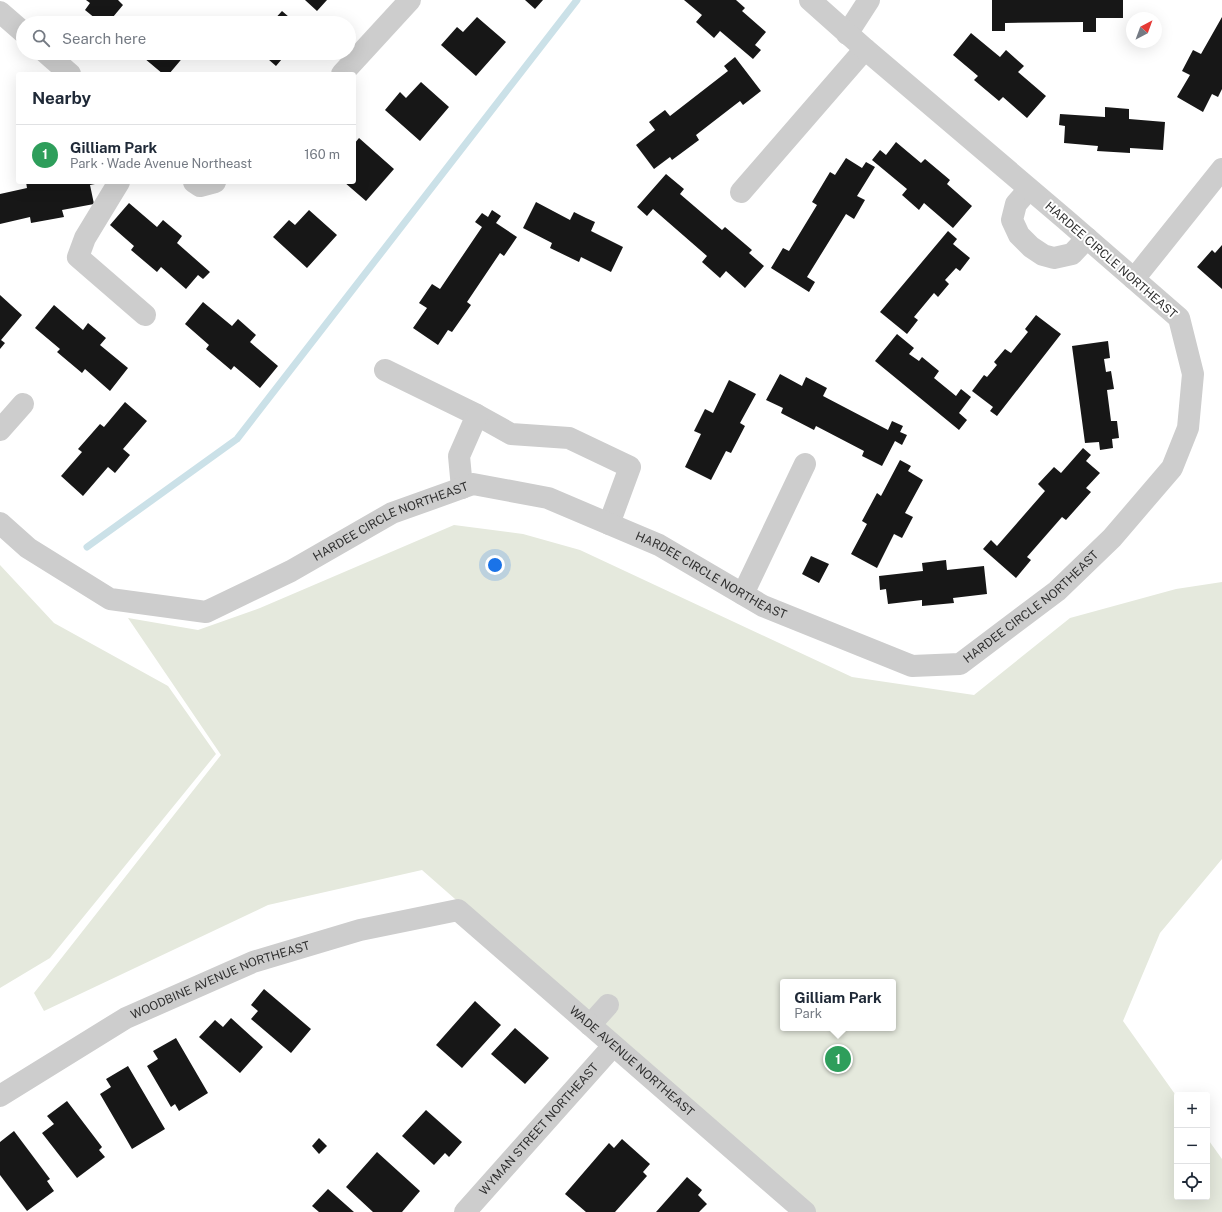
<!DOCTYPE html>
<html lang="en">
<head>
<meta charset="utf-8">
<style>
	:root { --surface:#fff; --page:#f6f6f7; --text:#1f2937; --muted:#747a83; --line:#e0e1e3; --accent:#d64463 }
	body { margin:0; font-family:"Public Sans",sans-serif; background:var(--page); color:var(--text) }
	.controls { position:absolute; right:12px; bottom:12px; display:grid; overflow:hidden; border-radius:4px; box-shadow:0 4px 16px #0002 }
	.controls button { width:36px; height:36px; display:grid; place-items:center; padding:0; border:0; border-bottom:1px solid var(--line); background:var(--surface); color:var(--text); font:20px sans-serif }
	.compass { position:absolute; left:1126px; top:12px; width:36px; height:36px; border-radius:50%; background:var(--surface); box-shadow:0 4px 16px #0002; rotate:41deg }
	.you { position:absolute; left:495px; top:565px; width:14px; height:14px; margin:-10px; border:3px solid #fff; border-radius:50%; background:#1a73e8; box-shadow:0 0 0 6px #1a73e833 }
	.badge { display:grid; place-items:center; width:26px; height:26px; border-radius:50%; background:var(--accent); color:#fff; font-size:13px; font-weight:700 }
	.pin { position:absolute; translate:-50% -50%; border:2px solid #fff; box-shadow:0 1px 4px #0006 }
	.popup { position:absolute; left:780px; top:979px; width:116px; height:52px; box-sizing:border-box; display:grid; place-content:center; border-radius:4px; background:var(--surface); filter:drop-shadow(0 1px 3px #0005); font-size:13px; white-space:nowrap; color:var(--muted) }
	.popup b { font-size:15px; color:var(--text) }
	.popup::after { content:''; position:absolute; left:50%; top:100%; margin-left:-8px; border:8px solid transparent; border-top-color:var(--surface) }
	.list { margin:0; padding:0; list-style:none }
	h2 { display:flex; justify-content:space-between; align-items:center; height:52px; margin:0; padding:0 16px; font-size:17px }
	h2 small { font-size:13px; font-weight:400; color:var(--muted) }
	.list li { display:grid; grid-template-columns:26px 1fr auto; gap:12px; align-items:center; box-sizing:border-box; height:60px; padding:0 16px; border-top:1px solid var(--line) }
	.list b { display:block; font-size:15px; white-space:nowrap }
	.list p { margin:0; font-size:13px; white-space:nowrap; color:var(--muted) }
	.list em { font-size:13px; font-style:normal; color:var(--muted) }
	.icon { flex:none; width:22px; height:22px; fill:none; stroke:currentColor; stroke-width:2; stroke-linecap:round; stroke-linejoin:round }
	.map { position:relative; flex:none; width:1222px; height:1212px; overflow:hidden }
	.search { position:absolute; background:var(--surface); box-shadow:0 4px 16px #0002; left:16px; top:16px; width:340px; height:44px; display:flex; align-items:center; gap:10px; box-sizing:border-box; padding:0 14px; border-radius:22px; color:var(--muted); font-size:15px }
	.panel { position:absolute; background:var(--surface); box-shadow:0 4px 16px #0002; left:16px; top:72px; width:340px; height:112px; border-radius:4px }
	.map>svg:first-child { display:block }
	.green { fill:#e5e9dd; fill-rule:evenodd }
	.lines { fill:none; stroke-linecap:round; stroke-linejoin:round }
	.stream { stroke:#cbe1e8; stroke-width:7 }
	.building { fill:#171717 }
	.minor { stroke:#cdcdcd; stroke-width:22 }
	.labels { text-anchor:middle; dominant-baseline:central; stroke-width:4; stroke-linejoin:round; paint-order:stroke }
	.street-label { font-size:12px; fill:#303030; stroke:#fff }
</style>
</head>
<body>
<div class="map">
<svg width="1222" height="1212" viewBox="0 0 1222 1212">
	<rect width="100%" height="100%" fill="#fff"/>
	<path class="green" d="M454 525 523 534 580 550 852 677 974 695 1070 618 1176 589 1222 582V859L1160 933 1123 1021 1177 1097V1197H1207V1138L1222 1159V1212H811L422 870 268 905 44 1011 34 993 221 755 128 618 198 630 260 608ZM783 982H893V1028H783Z
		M0 565 54 623 168 686 216 754 50 958 0 988Z"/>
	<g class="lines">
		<path class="stream" d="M87 547 237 439 577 0"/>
	</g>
	<path class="building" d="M86 0H118L123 5 108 23H101L85 10 90 3Z
		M305 0H327L317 11Z
		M525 0H543L535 9Z
		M684 0H736L745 8 742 11 766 32 755 45 761 50 753 59 720 31 714 38 696 22 702 15Z
		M992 0H1123V18H1096V32H1083V22L1005 23V31H992Z
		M282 11 296 23H271Z
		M477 17 506 42 476 76 441 45 457 27 463 32Z
		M1222 17V89L1218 97 1212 94 1203 112 1177 97 1190 75 1182 71 1193 50 1201 54Z
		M971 33 1000 57 1006 50 1024 66 1018 72 1046 96 1027 118 1003 97 999 101 974 80 978 76 953 55Z
		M138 53H183L185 55 169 74H163Z
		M261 53H287L276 66Z
		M735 57 761 91 743 105 740 101 696 135 699 140 672 160 670 157 654 169 636 145 655 130 649 122 665 110 670 116 728 71 724 66Z
		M421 82 449 107 420 141 385 110 400 92 406 98Z
		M1105 107 1129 109V119L1165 122 1163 150 1130 148V153L1097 151 1098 146 1064 143 1065 126 1059 125 1060 114 1105 117Z
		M359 138 394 169 366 201 344 182H354V144Z
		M896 142 921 163 925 159 950 180 947 184 972 206 953 228 924 203 919 210 902 195 907 189 872 160 880 150 886 155Z
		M846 158 862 168 866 162 875 167 857 196 865 200 854 219 846 214 807 277 815 282 809 292 771 268 783 248 789 251 817 205 812 202 830 172 835 175Z
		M666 174 684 189 680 194 722 230 725 227 752 250 749 253 764 266 745 288 726 271 720 278 702 262 707 256 653 209 647 216 637 207Z
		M26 182H100V183L90 185 94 204 62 210 64 217 31 223 30 217 0 224V194L27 188Z
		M536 202 570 220 574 212 586 218 595 222 591 231 623 247 611 272 581 257 579 262 550 248 552 243 523 228Z
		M129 203 157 227 163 220 182 236 177 243 210 272 203 279 198 275 186 289 161 267 157 272 131 250 134 246 110 225Z
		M309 210 337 235 307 268 273 237 289 220 295 225Z
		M492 210 501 216 496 223 517 237 504 256 500 253 467 302 471 305 452 332 448 330 438 345 413 328 427 308 419 303 432 284 440 289 482 227 475 222 482 213 488 217Z
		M948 231 957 239 953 244 970 258 960 271 956 268 945 280 949 284 938 297 934 293 914 317 918 320 907 334 880 312Z
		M1222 245V289L1197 267 1212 250 1215 253Z
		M0 295 22 315 1 340 5 343 0 349Z
		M203 302 232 326 238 319 256 335 250 342 278 366 260 388 234 366 231 370 206 349 209 345 185 324Z
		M54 305 83 330 88 323 106 338 100 345 128 368 110 391 85 369 82 373 57 352 60 349 35 328Z
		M1036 315 1061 334 997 416 990 411 993 407 972 391 984 375 987 377 997 365 994 362 1005 349 1011 353 1028 332 1025 329Z
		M897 334 914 348 909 354 919 361 922 357 939 371 934 378 956 396 961 389 971 397 959 413 967 420 959 430 875 361Z
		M1108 341 1110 358 1104 359 1106 372 1111 371 1114 389 1107 390 1111 421H1117L1119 438 1112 439 1113 448 1100 450 1099 442 1085 443 1072 346Z
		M780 374 802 386 806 377 827 388 823 396 888 430 892 421 903 426 900 432 907 435 902 445 895 441 882 466 862 456 864 451 816 426 814 430 781 413 783 408 766 400Z
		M729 380 756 394 740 423 745 426 731 453 726 451 711 480 685 467 701 434 694 431 705 409 713 413Z
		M125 402 147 421 123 449 130 455 115 473 108 467 83 496 61 476 82 452 78 449 100 424 104 427Z
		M1083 448 1091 455 1086 461 1100 473 1086 488 1091 492 1066 520 1062 517 1027 557 1031 560 1016 578 983 549 991 540 997 546 1045 491 1038 484 1054 467 1061 473Z
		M900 460 911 466 908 471 923 480 905 513 913 517 902 538 894 534 877 568 851 554 867 524 862 521 877 493 881 496Z
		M811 556 829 564 819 583 802 574Z
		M946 560 947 570 984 566 987 594 953 598 954 603 922 606V600L888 604 886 589 880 590 879 576 923 571 922 563Z
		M264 989 311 1029 291 1053 251 1019 258 1011 251 1005Z
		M475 1001 501 1025 462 1068 436 1045Z
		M231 1018 263 1047 240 1073 199 1037 215 1020 223 1027Z
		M515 1028 549 1058 525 1084 491 1054Z
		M176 1038 208 1093 179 1111 175 1104 171 1107 147 1066 158 1059 153 1051Z
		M128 1066 165 1129 132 1149 100 1094 111 1087 106 1079Z
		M67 1101 102 1147 99 1150 105 1157 77 1178 42 1133 54 1124 47 1116Z
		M426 1110 462 1142 449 1157 445 1153 434 1165 402 1136Z
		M14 1131 50 1179 47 1181 54 1191 27 1211 0 1175V1142Z
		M319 1138 327 1146 319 1154 312 1146Z
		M622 1139 650 1164 643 1172 647 1176 615 1212H586L565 1194 609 1143 614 1148Z
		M377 1152 420 1191 402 1212H373L346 1187Z
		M687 1177 702 1190 698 1195 707 1204 699 1212H656Z
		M328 1189 354 1212H319L312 1206Z"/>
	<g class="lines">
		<g class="minor">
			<path d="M0 12 23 32"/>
			<path d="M847 34 869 0"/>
			<path d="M46 53 70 74"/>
			<path d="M342 74 410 0"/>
			<path d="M119 182 85 238 78 257 145 315"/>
			<path d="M194 182 200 186 215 182"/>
			<path d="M1029 189 1016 204 1012 220 1019 235 1031 247 1043 255 1054 258 1072 254 1087 238"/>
			<path d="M741 192 865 49"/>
			<path d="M1134 279 1222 169"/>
			<path d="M385 370 477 415 511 434 569 438 630 467 609 524"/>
			<path d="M0 430 23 404"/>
			<path d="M462 488 459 456 477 415"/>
			<path id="s1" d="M0 523 28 548 110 599 206 612 291 571 392 513 473 484 548 498 659 545 763 606 912 666 960 664 1057 591 1112 538 1172 468 1188 428 1193 374 1179 318 1065 219 865 49 810 0"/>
			<path d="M743 594 805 464"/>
			<path d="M590 1025 608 1005"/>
			<path id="s2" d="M0 1096 126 1018 253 962 360 930 458 910 805 1212"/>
			<path id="s3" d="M465 1212 613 1046"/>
		</g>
	</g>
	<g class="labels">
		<g class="street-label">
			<text transform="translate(1111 260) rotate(41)">HARDEE CIRCLE NORTHEAST</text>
			<text stroke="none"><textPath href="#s1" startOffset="437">HARDEE CIRCLE NORTHEAST</textPath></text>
			<text stroke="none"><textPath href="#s1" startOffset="785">HARDEE CIRCLE NORTHEAST</textPath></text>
			<text stroke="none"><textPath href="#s1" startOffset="1145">HARDEE CIRCLE NORTHEAST</textPath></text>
			<text stroke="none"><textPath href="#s2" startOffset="250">WOODBINE AVENUE NORTHEAST</textPath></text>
			<text stroke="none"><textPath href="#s2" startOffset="729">WADE AVENUE NORTHEAST</textPath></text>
			<text stroke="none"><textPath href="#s3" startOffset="111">WYMAN STREET NORTHEAST</textPath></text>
		</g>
	</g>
</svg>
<div class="controls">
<button>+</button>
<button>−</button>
<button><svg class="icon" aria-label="locate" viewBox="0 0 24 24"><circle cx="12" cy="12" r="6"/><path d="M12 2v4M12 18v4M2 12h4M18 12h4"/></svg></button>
</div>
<svg class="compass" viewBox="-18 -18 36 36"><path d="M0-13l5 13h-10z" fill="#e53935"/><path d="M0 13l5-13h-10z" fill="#747a83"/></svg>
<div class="you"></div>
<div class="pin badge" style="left:838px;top:1059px;background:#2e9e5b">1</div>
<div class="popup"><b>Gilliam Park</b>Park</div>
<div class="search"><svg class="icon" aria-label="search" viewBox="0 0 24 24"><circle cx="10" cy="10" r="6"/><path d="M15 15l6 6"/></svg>Search here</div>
<section class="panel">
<h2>Nearby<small></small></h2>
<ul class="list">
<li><span class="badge" style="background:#2e9e5b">1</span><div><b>Gilliam Park</b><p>Park · Wade Avenue Northeast</p></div><em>160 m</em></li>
</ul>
</section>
</div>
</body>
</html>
